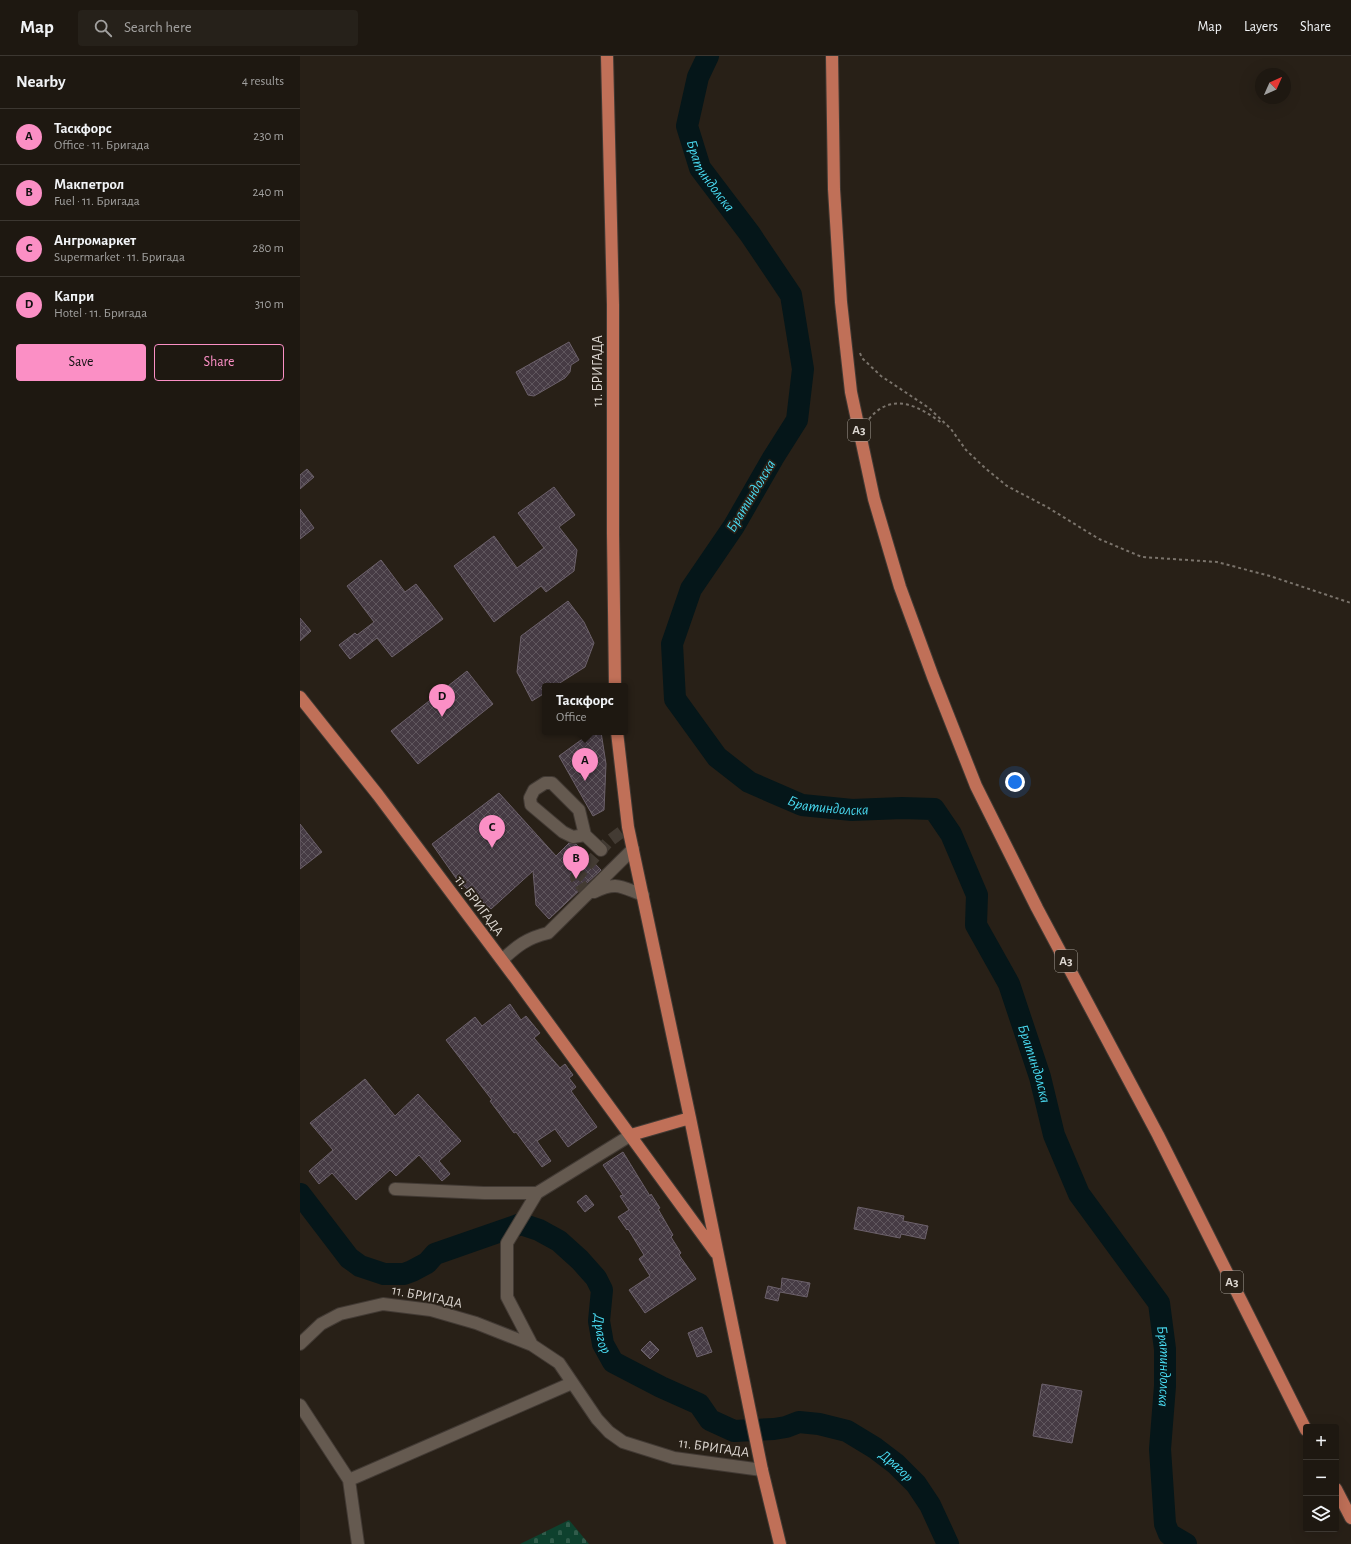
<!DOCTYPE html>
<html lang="en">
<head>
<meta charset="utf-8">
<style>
	:root { --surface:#1e1811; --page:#26211a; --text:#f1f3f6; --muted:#a1a09f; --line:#3c3731; --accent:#fb8fc5 }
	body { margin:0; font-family:"Alegreya Sans",sans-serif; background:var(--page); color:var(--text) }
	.controls { position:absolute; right:12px; bottom:12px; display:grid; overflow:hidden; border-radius:4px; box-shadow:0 4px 16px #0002 }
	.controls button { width:36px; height:36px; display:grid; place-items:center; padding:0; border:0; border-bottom:1px solid var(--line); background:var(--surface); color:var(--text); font:20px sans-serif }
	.compass { position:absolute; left:955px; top:12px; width:36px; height:36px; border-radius:50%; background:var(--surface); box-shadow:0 4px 16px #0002; rotate:45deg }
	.you { position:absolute; left:715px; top:726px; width:14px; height:14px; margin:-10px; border:3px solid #fff; border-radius:50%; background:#1a73e8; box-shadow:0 0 0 6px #1a73e833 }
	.badge { display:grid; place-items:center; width:26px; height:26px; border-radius:50%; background:var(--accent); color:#111; font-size:13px; font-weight:700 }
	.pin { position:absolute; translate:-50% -33px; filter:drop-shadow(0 1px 2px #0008) }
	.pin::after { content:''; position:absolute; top:21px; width:14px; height:12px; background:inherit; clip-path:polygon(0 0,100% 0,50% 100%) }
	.popup { position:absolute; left:242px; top:627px; width:86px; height:52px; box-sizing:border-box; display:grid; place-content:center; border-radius:4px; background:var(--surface); filter:drop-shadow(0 1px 3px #0005); font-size:13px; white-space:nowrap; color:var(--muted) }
	.popup b { font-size:15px; color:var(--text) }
	.popup::after { content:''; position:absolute; left:50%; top:100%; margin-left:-8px; border:8px solid transparent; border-top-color:var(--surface) }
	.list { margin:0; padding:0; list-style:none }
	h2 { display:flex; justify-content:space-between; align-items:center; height:52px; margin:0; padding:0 16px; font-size:17px }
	h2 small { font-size:13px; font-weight:400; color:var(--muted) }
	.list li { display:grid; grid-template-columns:26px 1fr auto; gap:12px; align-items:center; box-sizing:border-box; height:56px; padding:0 16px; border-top:1px solid var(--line) }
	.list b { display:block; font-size:15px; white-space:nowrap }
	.list p { margin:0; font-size:13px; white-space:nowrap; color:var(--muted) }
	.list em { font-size:13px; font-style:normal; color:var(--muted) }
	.actions { display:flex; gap:8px; padding:12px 16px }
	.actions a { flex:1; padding:9px 0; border:1px solid var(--accent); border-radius:4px; text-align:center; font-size:14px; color:var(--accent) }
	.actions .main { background:var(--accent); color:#111 }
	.icon { flex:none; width:22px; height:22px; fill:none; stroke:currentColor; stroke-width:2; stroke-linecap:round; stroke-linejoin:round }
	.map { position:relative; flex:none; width:1051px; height:1488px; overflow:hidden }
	header { display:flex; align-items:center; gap:24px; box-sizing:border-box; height:56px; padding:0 20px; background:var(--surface); border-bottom:1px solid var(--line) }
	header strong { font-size:19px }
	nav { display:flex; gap:22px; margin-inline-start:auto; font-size:14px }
	.search { width:280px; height:36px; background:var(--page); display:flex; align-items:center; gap:10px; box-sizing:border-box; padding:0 14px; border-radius:4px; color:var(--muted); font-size:15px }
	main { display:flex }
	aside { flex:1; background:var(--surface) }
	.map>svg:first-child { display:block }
	.cemetery { fill:url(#cemetery-stones) }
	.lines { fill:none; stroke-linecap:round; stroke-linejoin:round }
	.river { stroke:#051619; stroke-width:22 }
	.building { fill:url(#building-cross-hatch); stroke:#6c616b }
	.minor-tunnel { stroke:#433b33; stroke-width:12; stroke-dasharray:12 6; stroke-linecap:butt }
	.minor-casing { stroke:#423a34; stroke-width:14 }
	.major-casing { stroke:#423a34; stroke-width:14 }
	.path { stroke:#7a736b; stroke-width:2; stroke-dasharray:3 3; stroke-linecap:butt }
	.minor { stroke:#655a50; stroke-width:12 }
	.major { stroke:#c07058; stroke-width:12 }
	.labels { text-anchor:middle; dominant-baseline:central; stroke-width:3.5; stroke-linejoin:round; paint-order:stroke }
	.shield { fill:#282017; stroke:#a69f98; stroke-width:1 }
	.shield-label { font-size:13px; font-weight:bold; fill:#dcd6d0 }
	.street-label { font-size:14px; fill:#dcd6d0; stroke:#282017 }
	.water-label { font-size:15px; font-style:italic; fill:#4adcf3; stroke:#282017 }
</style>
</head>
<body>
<header>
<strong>Map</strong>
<div class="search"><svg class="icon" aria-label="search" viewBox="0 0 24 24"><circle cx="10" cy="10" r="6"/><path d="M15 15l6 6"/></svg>Search here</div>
<nav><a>Map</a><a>Layers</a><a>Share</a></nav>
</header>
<main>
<aside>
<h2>Nearby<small>4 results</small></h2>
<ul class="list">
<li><span class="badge">A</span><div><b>Таскфорс</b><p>Office · 11. Бригада</p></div><em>230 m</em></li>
<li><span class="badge">B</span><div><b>Макпетрол</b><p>Fuel · 11. Бригада</p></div><em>240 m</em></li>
<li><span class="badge">C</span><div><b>Ангромаркет</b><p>Supermarket · 11. Бригада</p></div><em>280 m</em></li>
<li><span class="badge">D</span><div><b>Капри</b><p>Hotel · 11. Бригада</p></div><em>310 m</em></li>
</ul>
<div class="actions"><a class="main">Save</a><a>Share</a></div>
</aside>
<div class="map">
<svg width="1051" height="1488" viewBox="0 0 1051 1488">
	<defs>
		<pattern id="cemetery-stones" width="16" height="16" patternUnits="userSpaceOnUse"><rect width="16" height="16" fill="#0e412e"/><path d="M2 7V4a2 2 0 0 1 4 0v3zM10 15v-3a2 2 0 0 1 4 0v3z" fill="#305c4b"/></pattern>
		<pattern id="building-cross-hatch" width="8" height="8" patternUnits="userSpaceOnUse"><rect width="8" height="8" fill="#463b44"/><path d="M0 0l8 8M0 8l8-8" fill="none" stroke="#60575e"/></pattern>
	</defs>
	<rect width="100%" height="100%" fill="#282017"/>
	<path class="cemetery" d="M269 1464 289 1488H220Z"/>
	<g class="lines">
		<g class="river">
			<path id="s1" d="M408 0 398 21 387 70 400 112 450 178 491 239 503 313 497 364 473 402 434 470 391 533 372 588 375 643 417 701 449 726 502 749 552 754 602 752 634 753 651 778 677 839 676 869 709 928 740 1021 754 1079 779 1138 859 1247 865 1293V1330L860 1393 865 1468 869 1478 886 1488"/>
			<path id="s2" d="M0 1138 49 1202 60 1210 84 1218H104L112 1215 127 1207 135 1198 221 1168 239 1174 259 1185 280 1204 296 1222 302 1234 299 1265 303 1288 313 1306 361 1331 399 1348 410 1364 434 1375 474 1373 486 1371 499 1366 519 1368 547 1375 575 1392 596 1408 616 1428 630 1449 648 1488"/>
		</g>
	</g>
	<path class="building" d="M269 286 279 304 271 309 270 316 265 322 234 340 228 339 216 316Z
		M7 413 14 421 0 433V419Z
		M254 431 275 459 259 471 277 494 274 515 246 536 241 530 194 566 154 510 194 480 217 512 244 492 218 457Z
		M0 453 14 472 0 483Z
		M81 504 105 536 116 528 143 563 92 601 77 582 50 603 39 589 55 577 57 579 74 566 47 530Z
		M268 545 284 566 294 587 285 611 255 630H245V637L232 645 217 616 221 580Z
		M0 562 11 575 0 585Z
		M167 615 193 648 118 708 91 675Z
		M292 676H301L306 708 304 754 293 760 259 700Z
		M199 737 256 800 269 787 276 788 301 814 249 863 236 849 233 815 191 853 158 825 132 788Z
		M0 768 22 796 0 813Z
		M210 948 221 964 226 960 240 977 234 982 260 1012 265 1008 273 1019 269 1022 276 1031 271 1035 297 1071 268 1091 255 1073 237 1085 251 1105 242 1111 216 1076 214 1077 190 1045 192 1044 146 984 175 961 182 970Z
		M65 1023 95 1060 118 1038 161 1085 139 1105 150 1118 142 1125 119 1099 96 1120 90 1114 56 1144 32 1117 19 1128 9 1115 33 1094 10 1067Z
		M323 1096 350 1140 351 1138 360 1152 358 1153 373 1179 371 1181 381 1197 379 1199 396 1223 345 1257 329 1234 350 1220 339 1203 344 1199 328 1173 327 1174 318 1161 329 1154 320 1140 323 1139 303 1109Z
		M286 1139 294 1149 285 1156 277 1146Z
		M558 1151 604 1160 603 1165 628 1170 625 1183 601 1178 600 1182 554 1173Z
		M482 1222 510 1227 507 1241 480 1236 478 1245 465 1242 468 1230 481 1233Z
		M402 1271 412 1296 397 1301 388 1277Z
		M350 1285 359 1294 350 1303 341 1294Z
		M742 1328 782 1335 772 1387 733 1380Z"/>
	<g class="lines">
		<path class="minor-tunnel" d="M287 838 276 822 308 786 328 771"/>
		<g class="minor-casing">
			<path id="minor" d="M285 779 273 781 263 776 231 749 230 742 234 734 245 727H252L279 754 285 779 301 794
				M294 836C317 825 321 831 343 839
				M202 904C217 890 227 882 248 877L333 793
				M95 1133 184 1137H237
				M0 1288 21 1268 40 1258 83 1248 131 1254 176 1267 232 1289 259 1307 297 1363 309 1376 323 1386 374 1402 462 1414
				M232 1289 207 1241V1187L237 1137 331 1079
				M0 1349 49 1424 58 1488
				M49 1424 272 1327"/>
		</g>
		<g class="major-casing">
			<path id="major" d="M307 0 313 249V478L315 630
				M532 0 534 133 541 246 551 336 574 443 600 531 633 621 676 730 737 852 858 1079 1006 1374
				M0 641 78 739 216 923 416 1197
				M317 676 328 771 390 1062 462 1414 480 1488
				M331 1079 390 1062
				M1036 1433 1051 1462"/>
		</g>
		<path class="path" d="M560 297 562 302 581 320 629 352 651 373 666 394 685 412 707 430 747 451 799 483 842 501 917 506 970 520 1051 547
			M569 363C592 335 619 350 643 368"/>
		<use href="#minor" class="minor"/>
		<use href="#major" class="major"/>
	</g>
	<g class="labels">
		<g class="shield">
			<rect x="548" y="363" width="22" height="22" rx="3"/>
			<rect x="755" y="894" width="22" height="22" rx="3"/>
			<rect x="921" y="1215" width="22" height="22" rx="3"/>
		</g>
		<g class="shield-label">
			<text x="559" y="374">A3</text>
			<text x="766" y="905">A3</text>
			<text x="932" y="1226">A3</text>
		</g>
		<g class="street-label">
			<text transform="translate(298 315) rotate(-90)">11. БРИГАДА</text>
			<text transform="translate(179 850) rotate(53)">11. БРИГАДА</text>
			<text transform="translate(127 1241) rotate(11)">11. БРИГАДА</text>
			<text transform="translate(414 1392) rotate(8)">11. БРИГАДА</text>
		</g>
		<g class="water-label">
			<text stroke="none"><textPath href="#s1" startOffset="129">Братиндолска</textPath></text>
			<text transform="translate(451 440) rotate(-59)">Братиндолска</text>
			<text stroke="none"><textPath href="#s1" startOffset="909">Братиндолска</textPath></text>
			<text stroke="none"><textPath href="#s1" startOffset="1293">Братиндолска</textPath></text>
			<text stroke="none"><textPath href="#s2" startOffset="420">Драгор</textPath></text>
			<text stroke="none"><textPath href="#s1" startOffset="1630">Братиндолска</textPath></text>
			<text stroke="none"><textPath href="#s2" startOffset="768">Драгор</textPath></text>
		</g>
	</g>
</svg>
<div class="controls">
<button>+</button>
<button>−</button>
<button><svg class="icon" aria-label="layers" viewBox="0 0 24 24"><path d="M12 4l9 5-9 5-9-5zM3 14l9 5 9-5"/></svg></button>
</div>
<svg class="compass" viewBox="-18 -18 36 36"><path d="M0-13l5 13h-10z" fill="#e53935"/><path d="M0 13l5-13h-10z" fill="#a1a09f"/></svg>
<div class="you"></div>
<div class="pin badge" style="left:285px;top:725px">A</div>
<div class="popup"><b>Таскфорс</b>Office</div>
<div class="pin badge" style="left:276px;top:823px">B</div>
<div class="pin badge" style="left:192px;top:792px">C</div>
<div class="pin badge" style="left:142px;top:661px">D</div>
</div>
</main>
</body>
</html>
